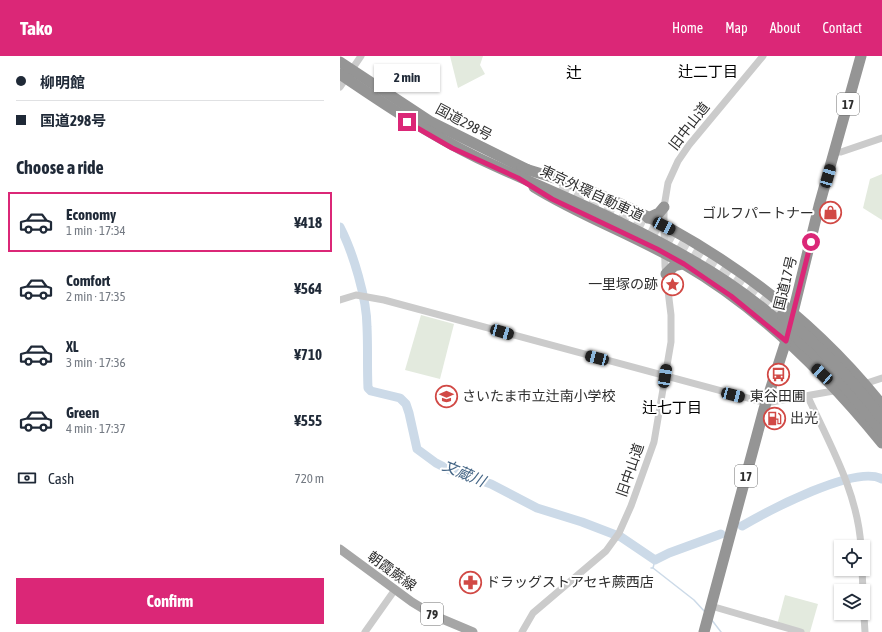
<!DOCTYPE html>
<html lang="en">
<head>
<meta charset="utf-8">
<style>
  :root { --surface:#fff; --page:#f2f2f3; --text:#1f2937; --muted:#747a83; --line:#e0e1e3; --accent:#db2777 }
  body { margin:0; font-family:"Asap Condensed","Noto Sans JP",sans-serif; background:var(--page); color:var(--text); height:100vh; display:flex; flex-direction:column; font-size:15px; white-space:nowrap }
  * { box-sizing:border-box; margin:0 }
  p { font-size:13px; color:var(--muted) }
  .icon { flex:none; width:22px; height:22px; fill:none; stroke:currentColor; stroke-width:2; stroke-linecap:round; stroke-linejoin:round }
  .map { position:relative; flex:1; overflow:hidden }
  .side { display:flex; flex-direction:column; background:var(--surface); width:340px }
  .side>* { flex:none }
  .top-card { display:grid; align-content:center; height:88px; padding:0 16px; background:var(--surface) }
  .buttons { position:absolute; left:494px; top:484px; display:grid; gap:8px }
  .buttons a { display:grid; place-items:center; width:36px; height:36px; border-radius:0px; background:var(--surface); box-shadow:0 1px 3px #0004; font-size:20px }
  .end { position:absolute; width:18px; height:18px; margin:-9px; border:5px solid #db2777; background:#fff; box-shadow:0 0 0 2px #fff }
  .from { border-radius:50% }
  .bubble { position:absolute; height:28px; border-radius:0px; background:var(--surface); box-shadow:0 1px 3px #0004; font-size:13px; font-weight:700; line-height:28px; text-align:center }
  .car { position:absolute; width:12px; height:24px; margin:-12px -6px; border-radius:5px; box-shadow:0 0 3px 1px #0007; background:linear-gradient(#222 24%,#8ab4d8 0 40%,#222 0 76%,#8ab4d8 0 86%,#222 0) }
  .top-card b { display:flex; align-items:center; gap:14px; height:38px; font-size:15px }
  .top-card b+b { border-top:1px solid var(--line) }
  .top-card i { width:10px; height:10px; background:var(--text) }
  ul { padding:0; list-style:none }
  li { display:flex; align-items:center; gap:12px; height:60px; margin:0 8px 6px; padding:0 8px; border:2px solid transparent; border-radius:0px }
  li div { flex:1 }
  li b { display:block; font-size:15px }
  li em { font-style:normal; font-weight:700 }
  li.active { border-color:var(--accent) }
  li>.icon { width:36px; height:36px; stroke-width:1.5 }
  h2 { padding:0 16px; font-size:18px; line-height:48px }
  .pay { display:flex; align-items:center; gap:10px; height:44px; padding:0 16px; font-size:15px }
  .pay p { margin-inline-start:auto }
  .cta { display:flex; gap:8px; margin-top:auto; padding:8px 16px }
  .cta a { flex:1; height:46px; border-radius:0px; background:var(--accent); color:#fff; font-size:16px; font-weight:700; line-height:46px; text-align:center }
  header { display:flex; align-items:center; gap:24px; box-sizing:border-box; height:56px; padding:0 20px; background:var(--accent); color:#fff }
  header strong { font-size:19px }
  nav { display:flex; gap:22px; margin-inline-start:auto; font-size:14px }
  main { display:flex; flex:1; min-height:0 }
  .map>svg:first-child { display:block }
  .green { fill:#e3eade }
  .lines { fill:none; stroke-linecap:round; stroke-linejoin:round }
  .stream { stroke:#ccdae8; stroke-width:1.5 }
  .river { stroke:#ccdae8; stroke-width:9 }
  .highway-tunnel { stroke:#d5d5d5; stroke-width:11; stroke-dasharray:11 5.5; stroke-linecap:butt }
  .minor { stroke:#cbcbcb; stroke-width:7 }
  .major { stroke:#a6a6a6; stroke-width:9 }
  .highway { stroke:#959595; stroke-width:11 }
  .highway-bridge { stroke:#959595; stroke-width:11 }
  .route { stroke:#db2777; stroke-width:5 }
  .labels { text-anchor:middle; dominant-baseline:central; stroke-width:4; stroke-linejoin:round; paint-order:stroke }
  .shield { fill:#fff; stroke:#6d6d6d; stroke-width:1 }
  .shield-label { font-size:13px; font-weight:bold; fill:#2e2e2e }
  .street-label { font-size:14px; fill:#2e2e2e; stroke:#fff }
  .poi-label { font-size:14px; fill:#2e2e2e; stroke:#fff; text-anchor:start }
  .neighbourhood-label { font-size:15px; fill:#000; stroke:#fff }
  .water-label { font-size:15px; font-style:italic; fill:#466787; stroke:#fff }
  .quarter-label { font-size:16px; fill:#000; stroke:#fff }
</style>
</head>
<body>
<header>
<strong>Tako</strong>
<nav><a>Home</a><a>Map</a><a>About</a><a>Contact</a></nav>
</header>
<main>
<section class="side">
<div class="top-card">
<b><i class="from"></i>柳明館</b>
<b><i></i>国道298号</b>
</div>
<h2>Choose a ride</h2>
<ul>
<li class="active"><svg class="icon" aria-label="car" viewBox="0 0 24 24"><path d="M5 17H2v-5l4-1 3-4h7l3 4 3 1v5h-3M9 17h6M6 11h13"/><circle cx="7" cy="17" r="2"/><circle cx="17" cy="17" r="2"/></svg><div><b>Economy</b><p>1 min · 17:34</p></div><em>¥418</em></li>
<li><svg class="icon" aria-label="car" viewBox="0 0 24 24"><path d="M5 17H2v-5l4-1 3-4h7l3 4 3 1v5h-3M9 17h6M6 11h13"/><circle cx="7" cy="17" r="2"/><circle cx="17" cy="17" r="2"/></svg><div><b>Comfort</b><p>2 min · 17:35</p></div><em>¥564</em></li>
<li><svg class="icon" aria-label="car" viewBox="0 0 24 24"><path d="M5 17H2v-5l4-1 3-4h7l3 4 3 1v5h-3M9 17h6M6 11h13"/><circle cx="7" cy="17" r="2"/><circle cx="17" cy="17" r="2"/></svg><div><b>XL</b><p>3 min · 17:36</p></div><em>¥710</em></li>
<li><svg class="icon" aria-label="car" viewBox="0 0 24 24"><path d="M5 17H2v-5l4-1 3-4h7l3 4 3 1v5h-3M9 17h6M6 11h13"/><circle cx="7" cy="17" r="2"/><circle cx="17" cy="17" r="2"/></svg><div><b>Green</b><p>4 min · 17:37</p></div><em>¥555</em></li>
</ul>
<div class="pay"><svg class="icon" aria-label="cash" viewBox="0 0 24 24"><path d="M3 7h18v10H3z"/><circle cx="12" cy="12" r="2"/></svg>Cash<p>720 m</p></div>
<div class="cta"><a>Confirm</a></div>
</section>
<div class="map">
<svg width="542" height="576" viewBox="0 0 542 576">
  <rect width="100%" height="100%" fill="#fff"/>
  <g class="green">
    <polygon points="110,0 143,0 140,9 145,18 118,32"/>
    <polygon points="542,118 542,164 523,152 530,123"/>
    <polygon points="81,259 114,268 100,323 65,314"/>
    <polygon points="445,539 478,548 470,576 461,576 437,569"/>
  </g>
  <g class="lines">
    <g class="stream">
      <polyline points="311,512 313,512 315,504"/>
      <polyline points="313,512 354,544 365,556"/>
      <polyline points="371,563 381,576"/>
    </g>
    <g class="river">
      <path d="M0,171C13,196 27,243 27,271C28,291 27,312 28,332L31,335L60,342L66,348L69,357L77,393L96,407L110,414L151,428L197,452L242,466L281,481L315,504L329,497L381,478"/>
      <path d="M402,470C428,455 516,408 542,423"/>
    </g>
    <path class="highway-tunnel" d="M220,129C267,151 318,171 362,199C392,218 422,241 449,264"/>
    <g class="minor">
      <polyline points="0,31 21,0"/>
      <polyline points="495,96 501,96 542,82"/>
      <polyline points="0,244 16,239 44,244 426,347 499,334"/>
      <polyline points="521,329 542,322"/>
      <path d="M468,341C490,389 518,437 521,491"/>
      <polyline points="522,513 523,535"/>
      <polyline points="523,544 525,576"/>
      <polyline points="371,550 461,576"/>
      <polyline points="25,576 54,535"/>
      <polyline points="182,576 193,557 266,495 279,477 291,450 314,386 331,286 331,259 325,210 324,170 324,151 328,127 338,105 349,89 423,0"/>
    </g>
    <polyline class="major" points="0,493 72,546 95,560 133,576"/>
    <g class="highway">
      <polyline points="0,6 91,66 188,114"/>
      <path d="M182,112C321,151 452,236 542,349"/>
      <path d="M194,131C241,160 294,179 342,207C420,252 486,318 542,387"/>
      <polyline points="308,162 319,157 324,151"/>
      <polyline points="326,218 334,210 343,208"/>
      <polyline points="364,576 424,353 446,285 479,150 521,0"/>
    </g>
    <g class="highway-bridge">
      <path d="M0,18C44,48 89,78 138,102C210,136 286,165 355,206C428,248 491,309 542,376"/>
      <path d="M442,259C479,289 513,325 542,362"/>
    </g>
  </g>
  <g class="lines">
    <polyline class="route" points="67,66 112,92 178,122 212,143 317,193 344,208 391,240 446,285 471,186"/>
  </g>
  <defs>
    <symbol id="shop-ring" viewBox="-11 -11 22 22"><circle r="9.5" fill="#fff" stroke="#d14945" stroke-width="1.5"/><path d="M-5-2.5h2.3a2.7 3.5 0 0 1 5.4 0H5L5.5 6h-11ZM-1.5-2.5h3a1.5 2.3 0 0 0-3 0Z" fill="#d14945"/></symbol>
    <symbol id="sight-ring" viewBox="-11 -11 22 22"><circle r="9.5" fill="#fff" stroke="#d14945" stroke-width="1.5"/><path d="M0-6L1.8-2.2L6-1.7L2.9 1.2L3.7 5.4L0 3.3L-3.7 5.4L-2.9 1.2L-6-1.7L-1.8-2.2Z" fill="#d14945"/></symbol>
    <symbol id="bus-ring" viewBox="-11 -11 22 22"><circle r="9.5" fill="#fff" stroke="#d14945" stroke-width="1.5"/><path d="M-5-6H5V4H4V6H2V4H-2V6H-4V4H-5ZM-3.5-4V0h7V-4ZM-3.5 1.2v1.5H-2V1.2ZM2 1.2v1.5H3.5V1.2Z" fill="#d14945"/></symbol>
    <symbol id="school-ring" viewBox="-11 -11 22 22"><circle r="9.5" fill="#fff" stroke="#d14945" stroke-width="1.5"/><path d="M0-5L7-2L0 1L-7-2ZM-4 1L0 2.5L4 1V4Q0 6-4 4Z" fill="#d14945"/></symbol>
    <symbol id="fuel-ring" viewBox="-11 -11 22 22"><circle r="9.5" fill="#fff" stroke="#d14945" stroke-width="1.5"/><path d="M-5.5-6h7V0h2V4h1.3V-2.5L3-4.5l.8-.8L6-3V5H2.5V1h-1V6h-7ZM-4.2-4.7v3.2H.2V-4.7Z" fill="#d14945"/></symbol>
    <symbol id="pharmacy-ring" viewBox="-11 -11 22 22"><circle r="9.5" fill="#fff" stroke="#d14945" stroke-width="1.5"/><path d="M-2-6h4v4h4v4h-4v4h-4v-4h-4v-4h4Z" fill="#d14945"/></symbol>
  </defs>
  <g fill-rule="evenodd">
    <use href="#shop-ring" x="478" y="144" width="25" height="25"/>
    <use href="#sight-ring" x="320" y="216" width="25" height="25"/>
    <use href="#bus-ring" x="426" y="306" width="25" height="25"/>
    <use href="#school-ring" x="94" y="328" width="25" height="25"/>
    <use href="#fuel-ring" x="422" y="350" width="25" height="25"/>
    <use href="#pharmacy-ring" x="118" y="514" width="25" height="25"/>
  </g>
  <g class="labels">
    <g class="shield">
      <rect x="497" y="37" width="22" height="22" rx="3"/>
      <rect x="395" y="409" width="22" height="22" rx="3"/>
      <rect x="81" y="547" width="22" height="22" rx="3"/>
    </g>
    <g class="shield-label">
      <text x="508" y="48">17</text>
      <text x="406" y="420">17</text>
      <text x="92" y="558">79</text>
    </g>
    <g class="street-label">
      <text transform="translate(124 66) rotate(28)">国道298号</text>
      <text transform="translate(349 70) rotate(-52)">旧中山道</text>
      <text transform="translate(252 137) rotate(25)">東京外環自動車道</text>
      <text transform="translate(445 227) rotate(-76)">国道17号</text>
      <text transform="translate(290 414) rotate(-71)">旧中山道</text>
      <text transform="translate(52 515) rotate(36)">朝霞蕨線</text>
    </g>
    <g class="poi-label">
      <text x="474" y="157" text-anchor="end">ゴルフパートナー</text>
      <text x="318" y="228" text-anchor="end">一里塚の跡</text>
      <text x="122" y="340">さいたま市立辻南小学校</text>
      <text x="438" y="340" text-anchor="middle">東谷田圃</text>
      <text x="450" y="362">出光</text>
      <text x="146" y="526">ドラッグストアセキ蕨西店</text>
    </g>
    <g class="neighbourhood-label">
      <text x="368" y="15">辻二丁目</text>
      <text x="332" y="351">辻七丁目</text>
    </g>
    <g class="water-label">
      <text transform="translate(124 417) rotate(23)">文蔵川</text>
    </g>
    <g class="quarter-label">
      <text x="234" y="16">辻</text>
    </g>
  </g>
</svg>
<div class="buttons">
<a><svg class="icon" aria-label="locate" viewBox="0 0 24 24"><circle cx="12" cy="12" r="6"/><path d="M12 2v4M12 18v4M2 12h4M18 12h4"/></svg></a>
<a><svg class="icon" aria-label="layers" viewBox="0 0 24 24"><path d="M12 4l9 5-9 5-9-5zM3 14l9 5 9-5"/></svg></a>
</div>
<i class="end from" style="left:471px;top:186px"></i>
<i class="end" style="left:67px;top:66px"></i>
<div class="bubble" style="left:34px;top:8px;width:66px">2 min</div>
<i class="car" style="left:488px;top:120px;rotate:16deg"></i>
<i class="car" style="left:324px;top:170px;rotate:117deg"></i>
<i class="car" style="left:162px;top:276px;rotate:106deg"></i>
<i class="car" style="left:257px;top:302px;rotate:285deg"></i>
<i class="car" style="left:482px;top:318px;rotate:312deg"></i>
<i class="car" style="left:325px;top:320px;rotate:9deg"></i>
<i class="car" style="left:393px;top:339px;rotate:105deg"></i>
</div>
</main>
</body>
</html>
